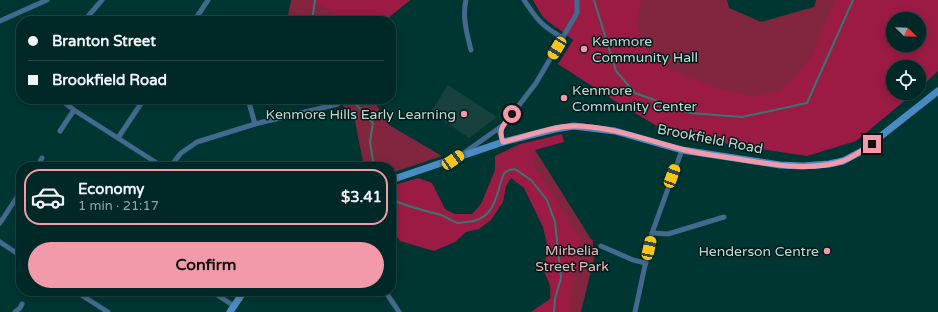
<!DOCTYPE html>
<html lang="en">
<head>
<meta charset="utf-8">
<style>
  :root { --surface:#002826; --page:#0a302e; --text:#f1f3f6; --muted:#95a6a7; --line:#224443; --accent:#f39aaa }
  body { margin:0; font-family:"Varela Round",sans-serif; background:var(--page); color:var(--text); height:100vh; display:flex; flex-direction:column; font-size:15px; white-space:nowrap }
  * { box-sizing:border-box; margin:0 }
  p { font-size:13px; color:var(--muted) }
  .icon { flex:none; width:22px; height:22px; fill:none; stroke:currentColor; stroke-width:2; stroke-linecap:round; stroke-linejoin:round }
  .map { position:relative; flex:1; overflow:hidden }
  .details { position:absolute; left:16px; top:162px; width:380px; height:134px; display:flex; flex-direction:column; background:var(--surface); border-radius:16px; box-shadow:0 2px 10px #0003,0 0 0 1px var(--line) }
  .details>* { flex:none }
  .banner { position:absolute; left:16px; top:16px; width:380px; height:88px; border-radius:16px; box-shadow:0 2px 10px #0003,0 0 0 1px var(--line); display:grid; align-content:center; height:88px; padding:0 12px; background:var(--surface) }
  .needle { width:26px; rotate:113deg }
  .controls { position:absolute; left:886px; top:12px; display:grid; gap:8px }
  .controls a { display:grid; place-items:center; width:40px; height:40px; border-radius:50%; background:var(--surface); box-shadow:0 2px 10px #0003,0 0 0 1px var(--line); font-size:20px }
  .end { position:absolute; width:18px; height:18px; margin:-9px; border:5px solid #f39aaa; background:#111; box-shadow:0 0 0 2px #111 }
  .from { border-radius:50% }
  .car { position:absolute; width:12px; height:24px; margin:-12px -6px; border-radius:5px; box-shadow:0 0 3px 1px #0007; background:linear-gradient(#f5c518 24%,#345 0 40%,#f5c518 0 76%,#345 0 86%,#f5c518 0) }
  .banner b { display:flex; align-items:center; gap:14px; height:38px; font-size:15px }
  .banner b+b { border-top:1px solid var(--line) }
  .banner i { width:10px; height:10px; background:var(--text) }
  ul { padding:7px 0 0; list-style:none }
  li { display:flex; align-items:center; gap:12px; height:56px; margin:0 8px 6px; padding:0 4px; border:2px solid transparent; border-radius:16px }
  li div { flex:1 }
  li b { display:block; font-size:15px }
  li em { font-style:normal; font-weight:700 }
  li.active { border-color:var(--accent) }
  li>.icon { width:36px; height:36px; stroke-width:1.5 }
  .button { display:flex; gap:8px; margin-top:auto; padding:8px 12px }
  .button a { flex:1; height:46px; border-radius:24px; background:var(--accent); color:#111; font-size:16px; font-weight:700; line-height:46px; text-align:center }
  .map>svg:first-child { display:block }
  .built { fill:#18403d }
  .green { fill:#822640 }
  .forest { fill:#9b1b45; fill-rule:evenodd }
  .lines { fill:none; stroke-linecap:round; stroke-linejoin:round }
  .stream { stroke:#387771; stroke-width:2 }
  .street { stroke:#436a8e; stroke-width:5 }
  .secondary { stroke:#4a8bc5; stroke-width:7 }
  .route { stroke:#f39aaa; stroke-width:5 }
  .poi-dot { fill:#f39aaa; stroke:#011a18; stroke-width:1.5 }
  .labels { text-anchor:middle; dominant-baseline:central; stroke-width:3; stroke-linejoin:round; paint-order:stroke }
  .poi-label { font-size:14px; fill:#bddcd8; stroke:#011a18; text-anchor:start }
  .street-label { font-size:14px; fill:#bddcd8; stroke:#011a18 }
  .park-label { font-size:14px; fill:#f5b3be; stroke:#011a18 }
</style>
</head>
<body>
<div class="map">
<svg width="938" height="312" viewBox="0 0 938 312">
  <rect width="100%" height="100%" fill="#003632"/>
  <polygon class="built" points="448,85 497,117 469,138 431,112"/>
  <g class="green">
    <polygon points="291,0 410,0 388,18 388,21 346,21 340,17 337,21 287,21"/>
    <polygon points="533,0 727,0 729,8 761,22 814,7 816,0 853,0 807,103 690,113 595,3 556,28 543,17"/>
    <polygon points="338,99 373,99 389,125 442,156 391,173 391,167 364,167 355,121"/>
    <polygon points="535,150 591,239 593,240 593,249 596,250 581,312 541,312 550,307 551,231 511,160"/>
  </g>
  <g class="forest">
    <polygon points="314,0 410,0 388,18 388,21 346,21"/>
    <path d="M533,0H641L636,23L644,47L672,70L716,88L753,97L781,91L811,57L835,0H938V71L919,89V67H893V93H914L856,141L807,156L674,136L618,103L558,64L573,40L543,17ZM893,19H919V45H893Z"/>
    <polygon points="562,134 564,142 535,150 532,158 534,167 565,214 581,241 575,252 570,312 531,312 553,297 551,288 544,271 547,244 543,227 524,188 511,178 506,186 503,202 491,220 479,229 466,232 455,242 434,251 400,241 391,230 391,186 418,178 432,183 445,209 455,214 472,214 481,204 495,170 495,156 520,144"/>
  </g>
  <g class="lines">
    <g class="stream">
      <polyline points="594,0 616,71 635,93 690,113 742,117 807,103 853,0"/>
      <polyline points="312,21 315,0"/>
      <polyline points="351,99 373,123 370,142 374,167"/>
      <path d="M391,199C407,207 424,210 441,215C446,217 452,221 458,223C460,223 464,222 467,222C496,220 496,194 504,173L509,170L515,169L531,180L547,200L555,222L561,278L555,299L554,312"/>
    </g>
    <g class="street">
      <path d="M466,0C462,17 467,34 471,50"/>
      <path d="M524,0C537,20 542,26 563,38"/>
      <polyline points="0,21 47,0"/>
      <polyline points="84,21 102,0"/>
      <polyline points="194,21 208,0"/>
      <polyline points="60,99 74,110 163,167"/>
      <polyline points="248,99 255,124"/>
      <polyline points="60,131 74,110"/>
      <polyline points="118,138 144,99"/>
      <polyline points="503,142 500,133 500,130 536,83 577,13 577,0"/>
      <polyline points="461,155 502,126"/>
      <polyline points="37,167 42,158"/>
      <polyline points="170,167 181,153 197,142 255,124 338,104"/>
      <polyline points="0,223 21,191"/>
      <polyline points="652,233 668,234 724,217"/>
      <polyline points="0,242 21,256"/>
      <polyline points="601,246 633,260 646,263"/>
      <polyline points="75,291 108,312"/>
      <polyline points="211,291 234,306"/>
      <polyline points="385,291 399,312"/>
      <polyline points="15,312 20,308 22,304"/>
      <polyline points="635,312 652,233 682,150"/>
    </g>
    <g class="secondary">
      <polyline points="391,180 503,142 555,129 574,126 615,131 682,150 780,165 803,166 829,164 843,161 862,151 938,91"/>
      <polyline points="230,312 244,291"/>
    </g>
  </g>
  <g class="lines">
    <path class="route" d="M512,114C503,126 498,128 503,142C525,137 552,126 574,126C611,126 646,140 681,149C699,154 719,156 738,159C771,164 809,172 843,161C853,157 863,150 872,144"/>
  </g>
  <g class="poi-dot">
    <circle cx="584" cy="49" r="4"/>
    <circle cx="564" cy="98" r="4"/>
    <circle cx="464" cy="114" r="4"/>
    <circle cx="827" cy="251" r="4"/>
  </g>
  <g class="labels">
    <g class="poi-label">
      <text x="592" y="41">Kenmore<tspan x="592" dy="16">Community Hall</tspan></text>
      <text x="572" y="90">Kenmore<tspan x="572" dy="16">Community Center</tspan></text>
      <text x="456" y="114" text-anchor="end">Kenmore Hills Early Learning</text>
      <text x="819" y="251" text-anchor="end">Henderson Centre</text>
    </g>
    <g class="street-label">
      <text transform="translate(710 139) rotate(11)">Brookfield Road</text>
    </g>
    <g class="park-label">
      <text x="572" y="250">Mirbelia<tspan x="572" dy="16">Street Park</tspan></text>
    </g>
  </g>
</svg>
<div class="controls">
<a><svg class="needle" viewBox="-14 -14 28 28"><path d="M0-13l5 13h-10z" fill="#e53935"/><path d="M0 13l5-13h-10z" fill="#95a6a7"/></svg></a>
<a><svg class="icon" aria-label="locate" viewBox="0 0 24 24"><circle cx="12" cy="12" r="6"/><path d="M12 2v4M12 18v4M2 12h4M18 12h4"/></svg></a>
</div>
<i class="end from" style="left:512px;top:114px"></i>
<i class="end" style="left:872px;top:144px"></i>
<i class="car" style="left:557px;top:48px;rotate:211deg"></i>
<i class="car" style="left:453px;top:160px;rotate:55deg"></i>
<i class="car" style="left:672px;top:176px;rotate:20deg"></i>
<i class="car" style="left:649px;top:248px;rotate:12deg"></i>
<div class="banner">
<b><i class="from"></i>Branton Street</b>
<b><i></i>Brookfield Road</b>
</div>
<section class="details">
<ul>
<li class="active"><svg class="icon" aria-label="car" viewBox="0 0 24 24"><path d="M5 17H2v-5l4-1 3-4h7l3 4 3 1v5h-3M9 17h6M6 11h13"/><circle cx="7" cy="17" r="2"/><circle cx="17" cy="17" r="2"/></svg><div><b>Economy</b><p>1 min · 21:17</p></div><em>$3.41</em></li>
</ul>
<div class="button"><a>Confirm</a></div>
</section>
</div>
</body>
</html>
